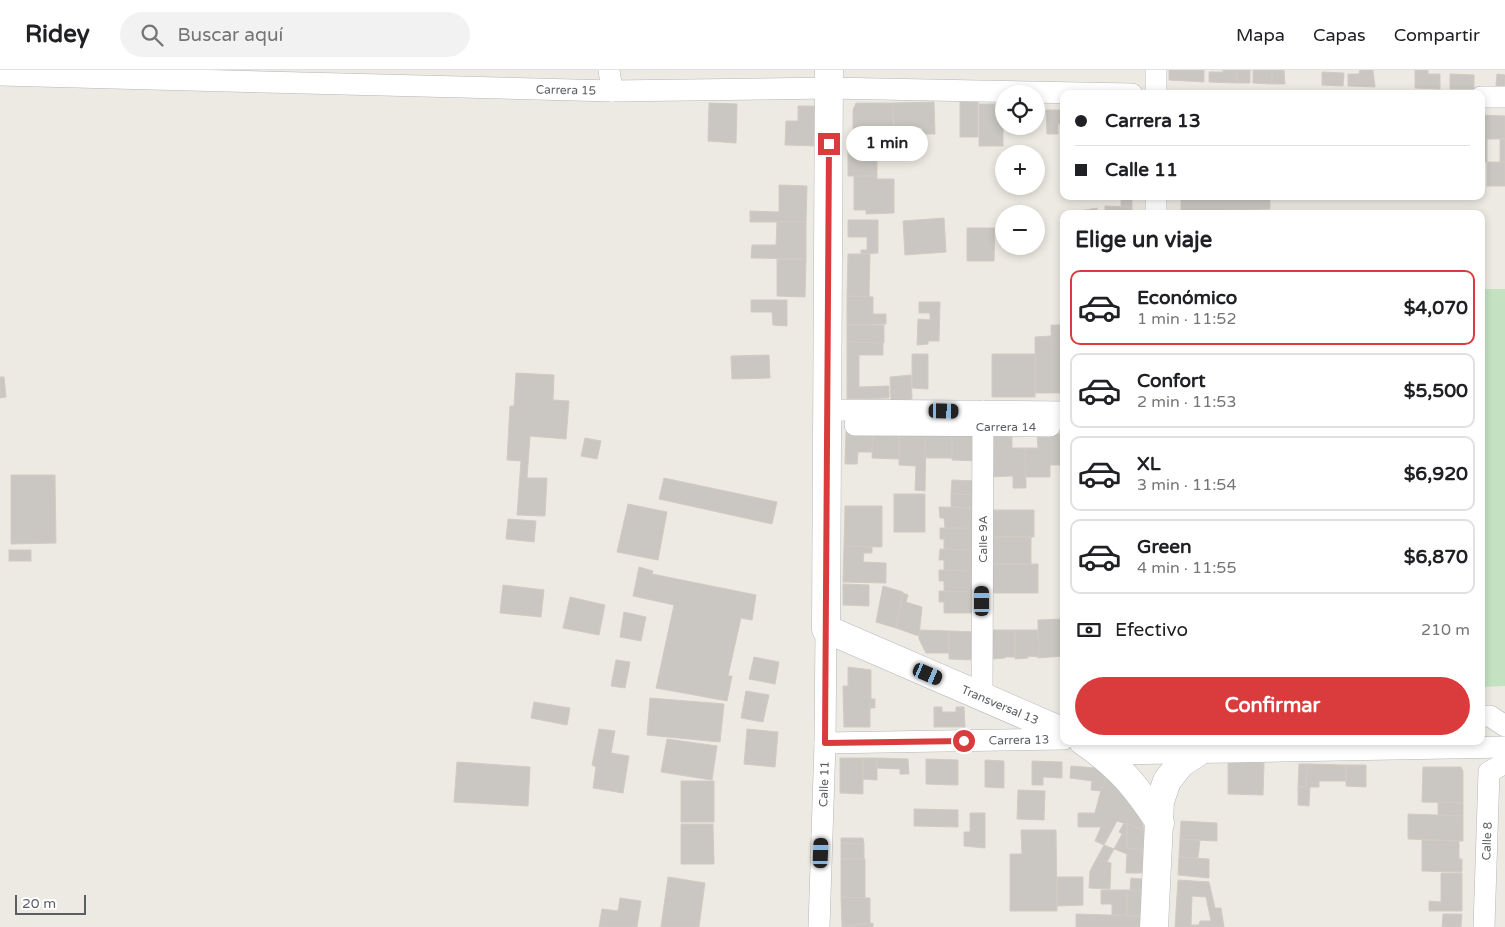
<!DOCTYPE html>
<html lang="es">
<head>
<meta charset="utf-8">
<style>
  :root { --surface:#fff; --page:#f2f2f2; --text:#202124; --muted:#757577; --line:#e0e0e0; --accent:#da3c3e }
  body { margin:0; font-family:"Varela Round",sans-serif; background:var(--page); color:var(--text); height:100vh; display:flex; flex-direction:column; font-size:19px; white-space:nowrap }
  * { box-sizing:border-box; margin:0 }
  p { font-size:16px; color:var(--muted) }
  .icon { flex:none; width:28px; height:28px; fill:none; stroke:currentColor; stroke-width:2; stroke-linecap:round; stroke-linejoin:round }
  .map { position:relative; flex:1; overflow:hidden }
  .drawer { position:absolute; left:1060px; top:140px; width:425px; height:535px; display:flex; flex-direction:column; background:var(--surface); border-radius:10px; box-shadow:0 2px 8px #0003 }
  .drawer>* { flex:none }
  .hud { position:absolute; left:1060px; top:20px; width:425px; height:110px; border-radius:10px; box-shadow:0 2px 8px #0003; display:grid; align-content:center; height:110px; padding:0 15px; background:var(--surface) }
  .tools { position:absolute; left:995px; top:15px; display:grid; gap:10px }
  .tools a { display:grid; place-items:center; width:50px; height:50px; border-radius:50%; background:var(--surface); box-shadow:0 2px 8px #0003; font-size:25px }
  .scale { position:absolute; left:15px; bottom:12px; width:71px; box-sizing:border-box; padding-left:5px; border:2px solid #5b5f63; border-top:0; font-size:14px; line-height:18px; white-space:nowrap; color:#5b5f63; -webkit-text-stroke:4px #fff; paint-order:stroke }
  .end { position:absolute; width:22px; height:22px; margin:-11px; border:6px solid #da3c3e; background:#fff; box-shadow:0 0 0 2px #fff }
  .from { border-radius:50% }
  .bubble { position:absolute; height:35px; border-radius:18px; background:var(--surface); box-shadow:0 2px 8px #0003; font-size:16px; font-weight:700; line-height:35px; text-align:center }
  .car { position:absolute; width:15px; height:30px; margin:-15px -8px; border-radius:6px; box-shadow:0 0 4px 1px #0007; background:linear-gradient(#222 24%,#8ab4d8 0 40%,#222 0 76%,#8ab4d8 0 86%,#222 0) }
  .hud b { display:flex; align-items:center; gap:18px; height:48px; font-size:19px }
  .hud b+b { border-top:1px solid var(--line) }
  .hud i { width:12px; height:12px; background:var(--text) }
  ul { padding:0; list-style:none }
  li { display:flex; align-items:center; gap:15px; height:75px; margin:0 10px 8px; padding:0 5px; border:2px solid var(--line); border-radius:10px }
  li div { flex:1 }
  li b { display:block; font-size:19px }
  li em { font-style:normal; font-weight:700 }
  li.active { border-color:var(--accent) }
  li>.icon { width:45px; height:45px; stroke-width:1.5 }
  h2 { padding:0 15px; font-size:22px; line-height:60px }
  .pay { display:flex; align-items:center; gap:12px; height:55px; padding:0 15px; font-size:19px }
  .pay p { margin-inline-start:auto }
  .button { display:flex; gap:10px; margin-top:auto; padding:10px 15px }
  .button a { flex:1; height:58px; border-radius:30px; background:var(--accent); color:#fff; font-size:20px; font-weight:700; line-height:58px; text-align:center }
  header { display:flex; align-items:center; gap:30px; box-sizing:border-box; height:70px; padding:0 25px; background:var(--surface); border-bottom:1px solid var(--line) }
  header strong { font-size:24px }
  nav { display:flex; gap:28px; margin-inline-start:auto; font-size:18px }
  .search { width:350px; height:45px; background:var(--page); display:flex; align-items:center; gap:12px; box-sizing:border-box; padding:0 18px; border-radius:28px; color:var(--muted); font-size:19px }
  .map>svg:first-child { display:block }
  .green { fill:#c4e2c2 }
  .building { fill:#cac7c2; stroke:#d1cbc2; fill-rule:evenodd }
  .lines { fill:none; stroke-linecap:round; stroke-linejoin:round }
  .street-casing { stroke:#b4b6b9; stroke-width:22 }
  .secondary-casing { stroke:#b5b8bc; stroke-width:29 }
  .street { stroke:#fff; stroke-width:21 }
  .secondary { stroke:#fff; stroke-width:28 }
  .route { stroke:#da3c3e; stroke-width:6 }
  .labels { text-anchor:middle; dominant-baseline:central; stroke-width:4; stroke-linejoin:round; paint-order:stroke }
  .street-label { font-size:12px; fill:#5b5f63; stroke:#fff }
</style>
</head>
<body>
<header>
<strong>Ridey</strong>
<div class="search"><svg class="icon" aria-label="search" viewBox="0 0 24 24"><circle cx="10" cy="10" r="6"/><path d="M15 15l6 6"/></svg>Buscar aquí</div>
<nav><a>Mapa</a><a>Capas</a><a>Compartir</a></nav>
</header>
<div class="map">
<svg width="1505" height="857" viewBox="0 0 1505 857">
  <rect width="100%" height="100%" fill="#edeae3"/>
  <polygon class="green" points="1481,219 1505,219 1505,616 1481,617"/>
  <g class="building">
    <polygon points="1169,0 1204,0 1204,12 1169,10"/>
    <polygon points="1223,0 1236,0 1237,13 1209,12 1209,2 1223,2"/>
    <polygon points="1236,0 1250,0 1250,13 1237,13"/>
    <polygon points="1253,0 1272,0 1272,14 1253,13"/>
    <polygon points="1272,0 1284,0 1285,14 1272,14"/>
    <polygon points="1360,0 1373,0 1375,17 1348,16 1348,4 1359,4"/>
    <polygon points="1415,0 1428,0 1428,4 1440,4 1440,19 1415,18"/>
    <polygon points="1322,2 1344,3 1343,16 1322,15"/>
    <polygon points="1450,4 1474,5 1474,19 1450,19"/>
    <polygon points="1497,4 1505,5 1505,16 1496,16"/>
    <polygon points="934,32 935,64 922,64 922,58 894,58 893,33"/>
    <rect x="960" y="32" width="18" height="35"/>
    <polygon points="709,33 737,34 736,73 708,71"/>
    <polygon points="856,33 893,33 893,64 853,64 853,40"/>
    <rect x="979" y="34" width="24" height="42"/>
    <polygon points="798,36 817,36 816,76 785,75 786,51 798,51"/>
    <polygon points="1046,40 1064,40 1064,54 1058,54 1058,64 1047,64"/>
    <polygon points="1481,45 1505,46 1505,69 1481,69"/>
    <polygon points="849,64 884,64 884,77 848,76"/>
    <rect x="1481" y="69" width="6" height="23"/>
    <rect x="1500" y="69" width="5" height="23"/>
    <polygon points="848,76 877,77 877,106 848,106"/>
    <rect x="1487" y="92" width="18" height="24"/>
    <polygon points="854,106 877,106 877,109 894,109 894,143 866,144 866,140 854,140"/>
    <polygon points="779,115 807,116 806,152 750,152 750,141 779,142"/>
    <polygon points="1114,126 1132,126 1132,137 1121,137 1121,129 1114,129"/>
    <polygon points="1181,126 1270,126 1270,139 1181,141"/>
    <polygon points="1105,136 1132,137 1132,144 1105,144"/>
    <polygon points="1097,138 1097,144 1074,144 1074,142"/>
    <polygon points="944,148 946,182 905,185 903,151"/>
    <polygon points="848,150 878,150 878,183 861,184 861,180 867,180 867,167 848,167"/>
    <polygon points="777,152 806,152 806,189 751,188 752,175 776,175"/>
    <polygon points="967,158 995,158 994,191 967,191"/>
    <polygon points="848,184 870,184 869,227 847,226"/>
    <polygon points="777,189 806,189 805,227 777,226"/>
    <polygon points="847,226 873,227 873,244 886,244 886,254 847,255"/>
    <polygon points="751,230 787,230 787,256 773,255 772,242 751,242"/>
    <polygon points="919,232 940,232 939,271 928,271 928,274 917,275 918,249 930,250 930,243 919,243"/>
    <polygon points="847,255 884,255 884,273 847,272"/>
    <polygon points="1051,255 1063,255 1063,323 1035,323 1035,267 1051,266"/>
    <polygon points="847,272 883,273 883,285 859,285 859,317 889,316 889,328 847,329"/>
    <polygon points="912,284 928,284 928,319 912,318"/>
    <rect x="992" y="284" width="43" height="43"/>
    <polygon points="769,285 770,308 732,309 731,286"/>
    <polygon points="516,303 554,305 553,330 569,331 566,369 530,366 527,408 547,408 545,446 517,445 521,391 507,390 510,336 514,336"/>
    <polygon points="911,305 912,329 891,330 890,307"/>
    <polygon points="0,307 4,307 6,327 0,328"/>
    <polygon points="846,362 873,362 872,382 858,382 857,394 845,394"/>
    <polygon points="873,362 899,363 899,389 872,388"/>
    <polygon points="899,363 926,364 925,421 915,420 916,396 899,395"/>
    <polygon points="926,364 952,364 952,388 925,388"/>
    <polygon points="952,364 977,365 977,391 952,390"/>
    <polygon points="1037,364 1060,364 1061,395 1050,395 1050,407 1026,407 1025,378 1038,378"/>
    <polygon points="1060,364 1064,364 1064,393 1061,393"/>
    <polygon points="990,365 1012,365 1012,378 1025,378 1026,418 1013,418 1013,406 990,407"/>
    <polygon points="585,368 601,371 597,389 581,386"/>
    <polygon points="11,405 55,405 56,473 11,474"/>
    <polygon points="664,408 777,432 772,454 659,429"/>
    <polygon points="952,410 976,411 976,425 951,424"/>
    <rect x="894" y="424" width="31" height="38"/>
    <polygon points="951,424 976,425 976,438 951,437"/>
    <polygon points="628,434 667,442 658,490 617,482"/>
    <polygon points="845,436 882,436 882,477 844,476"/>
    <polygon points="939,437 976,438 976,459 945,458 944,448 940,448"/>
    <polygon points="990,440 1034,440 1034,467 992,467"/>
    <polygon points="508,449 536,451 534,472 506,469"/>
    <polygon points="940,458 972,458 976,480 944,479 944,469 940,469"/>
    <polygon points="991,467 1031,467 1031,494 993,494"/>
    <polygon points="844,476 872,477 872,483 864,483 863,492 886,493 886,513 843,512"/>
    <polygon points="940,479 972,480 972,491 976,491 975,502 944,500 944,490 939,490"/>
    <rect x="9" y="480" width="22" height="11"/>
    <rect x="991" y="494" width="47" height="29"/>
    <polygon points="639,497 653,501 652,504 756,525 752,550 741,548 728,606 732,606 727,631 656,618 674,535 633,526"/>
    <polygon points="939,500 972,501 971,512 975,512 975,522 944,521 944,511 939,511"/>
    <polygon points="843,514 869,515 869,536 843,535"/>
    <polygon points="503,515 544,520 541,547 500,543"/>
    <polygon points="883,516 903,522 896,558 876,552"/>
    <polygon points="939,521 971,522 971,532 975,532 975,543 944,543 944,532 939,532"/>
    <polygon points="903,523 908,525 906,532 922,537 919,566 896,558"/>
    <polygon points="570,527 605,535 599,565 563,558"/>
    <polygon points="624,542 646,547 641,571 620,567"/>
    <polygon points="1063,549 1063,586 1038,588 1038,550"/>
    <polygon points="919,560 949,561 949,583 926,583 919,569"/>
    <polygon points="991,560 1015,560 1015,587 1005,587 1005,588 992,589"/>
    <polygon points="1015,560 1038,560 1039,587 1028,586 1028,588 1015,589"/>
    <polygon points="949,561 975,562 975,590 949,589"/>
    <polygon points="754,587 779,592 775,614 749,609"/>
    <polygon points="616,590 630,592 625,618 611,616"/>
    <polygon points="848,597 871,600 871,629 875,629 875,638 870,638 870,657 844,657 843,616 848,616"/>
    <polygon points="746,621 769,625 763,652 741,648"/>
    <polygon points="650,628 724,634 720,672 647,665"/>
    <polygon points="534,632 570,638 567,655 531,648"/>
    <polygon points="934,637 942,637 942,642 956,642 956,637 964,637 965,657 934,657"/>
    <polygon points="599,659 615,661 611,683 629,686 623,723 593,718 596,697 592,695"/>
    <polygon points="747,659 778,662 775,697 744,694"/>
    <polygon points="667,669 717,676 712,710 661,702"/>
    <polygon points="840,688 863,688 863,724 840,723"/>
    <polygon points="863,688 877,688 877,710 863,709"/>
    <polygon points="877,688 908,689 909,704 900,704 900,699 877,698"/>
    <polygon points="926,689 958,690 958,715 926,714"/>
    <polygon points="985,690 1004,691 1004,718 985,717"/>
    <polygon points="1032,691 1062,692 1062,708 1043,707 1043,715 1032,715"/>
    <polygon points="457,692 530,697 528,736 454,732"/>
    <polygon points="1229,692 1264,693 1263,725 1228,724 1228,693"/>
    <polygon points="1299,694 1307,694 1306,717 1298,717"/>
    <polygon points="1307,694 1346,695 1346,711 1319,711 1319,717 1310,717 1309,736 1298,735 1298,717 1306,717"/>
    <polygon points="1346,695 1366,695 1366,717 1346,716"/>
    <polygon points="1071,696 1108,699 1101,721 1091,720 1092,711 1070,708"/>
    <polygon points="1423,697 1461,697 1463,701 1463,733 1422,732"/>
    <polygon points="1107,704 1140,742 1144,760 1117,751 1104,775 1095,771 1101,757 1078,757 1078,743 1095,743 1101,720"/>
    <rect x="681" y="711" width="33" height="41"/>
    <polygon points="1018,720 1045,721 1044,750 1017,749"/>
    <polygon points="1438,732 1463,733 1463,746 1438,745"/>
    <polygon points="914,739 958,740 958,757 914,756"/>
    <polygon points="970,743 985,743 985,778 964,776 964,762 970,762"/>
    <polygon points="1408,744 1463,746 1463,771 1408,769"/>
    <polygon points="1181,751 1217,753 1217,771 1180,769"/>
    <polygon points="1124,753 1127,754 1127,778 1143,780 1143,803 1126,803 1127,784 1114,779 1122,764 1119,762"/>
    <polygon points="681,754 713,754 714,794 681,794"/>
    <polygon points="1127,754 1144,760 1143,780 1127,778"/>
    <polygon points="1021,760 1056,760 1057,841 1010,841 1010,784 1022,784"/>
    <polygon points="841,768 863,768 864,774 841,773"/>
    <polygon points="1180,769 1200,770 1198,788 1179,787"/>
    <polygon points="1422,770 1459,771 1459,789 1462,789 1462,802 1422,801"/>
    <polygon points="841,773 864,774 864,789 841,789"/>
    <polygon points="1104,775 1114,779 1107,792 1111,793 1110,819 1089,818 1090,801"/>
    <polygon points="1179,787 1209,789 1209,808 1178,805"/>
    <polygon points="841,789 865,789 865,828 841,827"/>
    <polygon points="1441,803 1462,803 1462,841 1429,841 1429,831 1441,832"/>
    <polygon points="668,807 705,813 699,857 661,857"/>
    <polygon points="1057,807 1083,807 1083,835 1057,836"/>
    <polygon points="1131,808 1142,809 1142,821 1130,821"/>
    <path d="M1178,810L1209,812L1215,838H1221L1224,857H1175ZM1192,826L1206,827L1211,851H1200L1199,855H1191Z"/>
    <polygon points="1101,820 1127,820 1127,846 1112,845 1112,834 1101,834"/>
    <polygon points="1127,820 1142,821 1141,846 1127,846"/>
    <polygon points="841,827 870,828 870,853 842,856"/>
    <polygon points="620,828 641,831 637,857 599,857 602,839 618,841"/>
    <polygon points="1076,844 1141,846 1140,857 1076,857"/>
    <polygon points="1443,844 1462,844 1461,857 1442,857"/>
    <polygon points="873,853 873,857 842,857 842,856"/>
  </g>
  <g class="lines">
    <defs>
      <g id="street">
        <polyline points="609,0 612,21"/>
        <polyline points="1156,0 1156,24"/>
        <polyline points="0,5 612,21 829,18 1132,24"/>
        <polyline points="1481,27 1505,27"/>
        <polyline points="1156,144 1156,126"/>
        <polyline points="828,340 1064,342"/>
        <polyline points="855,355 1050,356"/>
        <polyline points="982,627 983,341"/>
        <polyline points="1481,646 1490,646 1505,656"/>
        <polyline points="825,673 1064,669"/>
        <polyline points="1094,675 1115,684 1505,677"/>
        <polyline points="819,857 825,673 826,559"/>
        <polyline points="1484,857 1489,702 1505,693"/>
      </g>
      <g id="secondary">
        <polyline points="829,0 826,559 1064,662"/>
        <path d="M1083,671C1119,696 1136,716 1160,753"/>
        <polyline points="1154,857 1160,731 1167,711 1180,694 1198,682"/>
      </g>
    </defs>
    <use href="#street" class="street-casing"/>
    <use href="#secondary" class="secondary-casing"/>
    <use href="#street" class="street"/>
    <use href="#secondary" class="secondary"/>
  </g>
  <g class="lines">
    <polyline class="route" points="829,74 825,673 964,671"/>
  </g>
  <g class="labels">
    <g class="street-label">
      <text transform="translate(566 20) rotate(1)">Carrera 15</text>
      <text x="1006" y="357">Carrera 14</text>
      <text transform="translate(983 469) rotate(-90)">Calle 9A</text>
      <text transform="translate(1000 635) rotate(23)">Transversal 13</text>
      <text transform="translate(1019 670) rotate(-1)">Carrera 13</text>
      <text transform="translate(824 714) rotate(-88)">Calle 11</text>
      <text transform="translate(1487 771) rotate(-88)">Calle 8</text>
    </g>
  </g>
</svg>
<div class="tools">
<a><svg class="icon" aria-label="locate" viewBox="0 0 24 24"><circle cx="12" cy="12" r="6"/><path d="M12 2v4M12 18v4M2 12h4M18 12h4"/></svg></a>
<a>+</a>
<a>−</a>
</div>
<div class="scale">20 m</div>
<i class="end from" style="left:964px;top:671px"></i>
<i class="end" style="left:829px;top:74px"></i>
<div class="bubble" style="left:846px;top:56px;width:82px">1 min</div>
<i class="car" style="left:944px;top:341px;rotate:91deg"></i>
<i class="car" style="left:982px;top:531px;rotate:0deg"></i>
<i class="car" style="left:928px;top:604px;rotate:113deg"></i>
<i class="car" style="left:821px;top:783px;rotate:2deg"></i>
<div class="hud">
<b><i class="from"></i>Carrera 13</b>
<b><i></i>Calle 11</b>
</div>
<section class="drawer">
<h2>Elige un viaje</h2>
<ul>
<li class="active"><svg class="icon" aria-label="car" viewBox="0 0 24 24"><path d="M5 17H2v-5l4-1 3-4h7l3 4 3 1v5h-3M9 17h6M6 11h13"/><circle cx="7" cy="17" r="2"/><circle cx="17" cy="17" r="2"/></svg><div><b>Económico</b><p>1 min · 11:52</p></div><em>$4,070</em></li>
<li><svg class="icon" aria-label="car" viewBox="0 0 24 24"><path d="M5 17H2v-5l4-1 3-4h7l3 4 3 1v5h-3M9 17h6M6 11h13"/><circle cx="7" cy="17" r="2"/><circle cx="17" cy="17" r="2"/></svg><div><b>Confort</b><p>2 min · 11:53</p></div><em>$5,500</em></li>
<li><svg class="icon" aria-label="car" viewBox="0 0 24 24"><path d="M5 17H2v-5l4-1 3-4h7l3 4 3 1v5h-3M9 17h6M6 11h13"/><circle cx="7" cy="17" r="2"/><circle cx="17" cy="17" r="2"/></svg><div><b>XL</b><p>3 min · 11:54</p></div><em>$6,920</em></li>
<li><svg class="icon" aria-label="car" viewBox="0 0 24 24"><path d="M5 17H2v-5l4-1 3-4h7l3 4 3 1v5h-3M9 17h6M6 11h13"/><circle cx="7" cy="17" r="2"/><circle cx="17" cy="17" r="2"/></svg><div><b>Green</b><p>4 min · 11:55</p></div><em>$6,870</em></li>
</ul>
<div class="pay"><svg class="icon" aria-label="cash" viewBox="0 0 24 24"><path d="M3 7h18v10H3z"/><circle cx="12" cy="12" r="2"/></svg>Efectivo<p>210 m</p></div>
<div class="button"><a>Confirmar</a></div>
</section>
</div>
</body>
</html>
